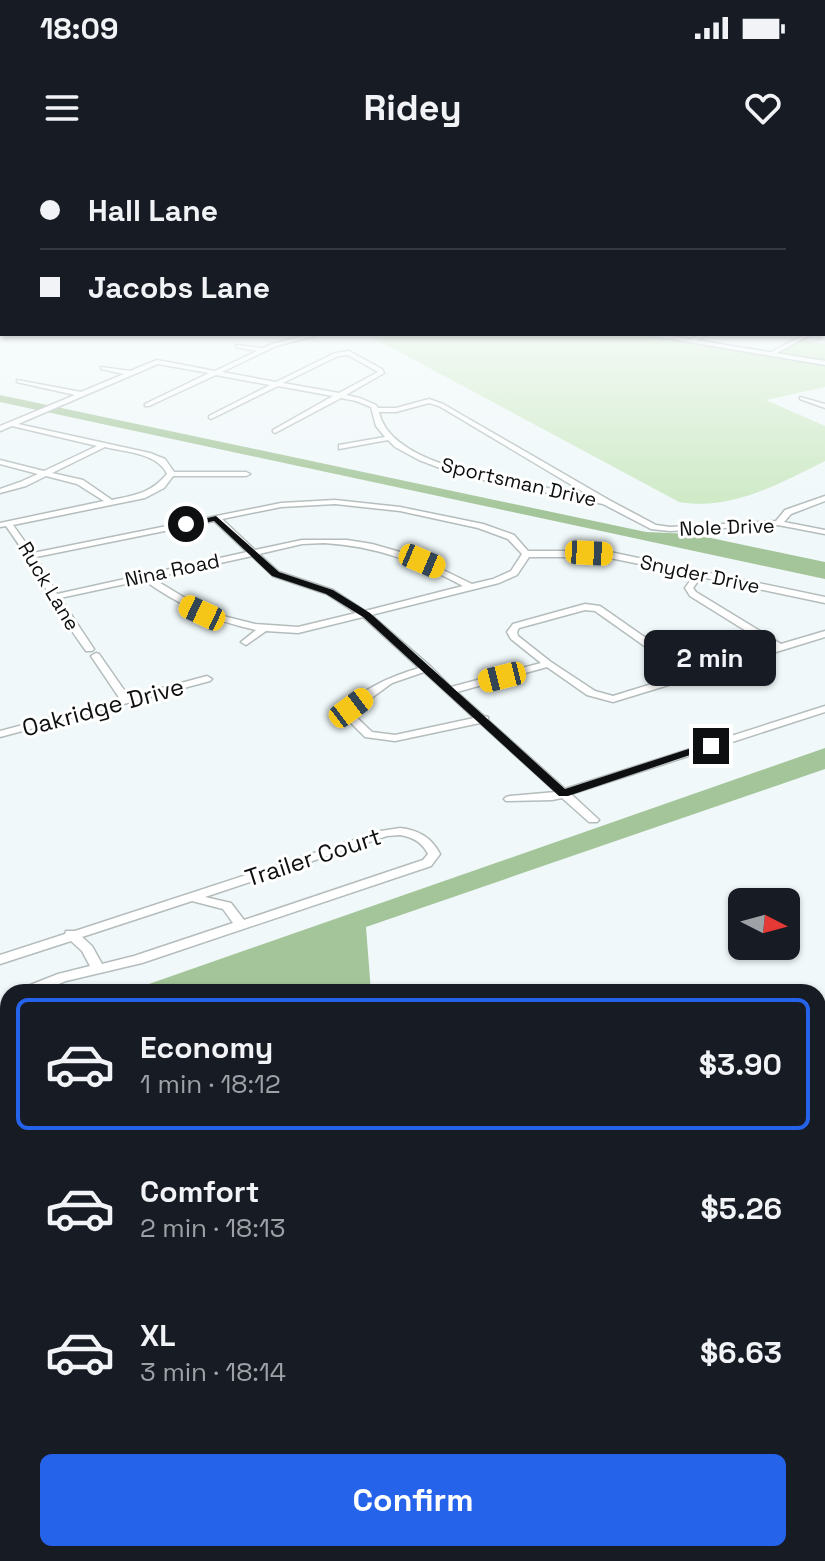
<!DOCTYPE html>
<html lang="en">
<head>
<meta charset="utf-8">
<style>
  :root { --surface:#171b24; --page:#242831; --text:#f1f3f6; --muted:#9ea1a6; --line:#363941; --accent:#2563eb }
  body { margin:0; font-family:"Space Grotesk",sans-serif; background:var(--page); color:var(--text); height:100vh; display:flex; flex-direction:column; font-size:30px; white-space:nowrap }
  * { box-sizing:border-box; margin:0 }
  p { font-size:26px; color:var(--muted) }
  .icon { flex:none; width:44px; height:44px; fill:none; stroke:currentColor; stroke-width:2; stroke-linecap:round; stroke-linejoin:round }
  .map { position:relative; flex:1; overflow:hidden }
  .side { position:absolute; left:0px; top:824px; width:826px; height:578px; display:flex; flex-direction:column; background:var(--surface); border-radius:24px 24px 0 0; box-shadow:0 2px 6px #0004 }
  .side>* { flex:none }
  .banner { position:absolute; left:0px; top:0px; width:826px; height:176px; box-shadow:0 2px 6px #0004; display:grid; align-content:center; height:176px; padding:0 40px; background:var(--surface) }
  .needle { width:52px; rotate:96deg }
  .buttons { position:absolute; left:728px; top:728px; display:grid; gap:16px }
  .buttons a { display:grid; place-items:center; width:72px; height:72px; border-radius:12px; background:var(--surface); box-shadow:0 2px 6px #0004; font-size:40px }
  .end { position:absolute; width:36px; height:36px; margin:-18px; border:10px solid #0d0f10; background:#fff; box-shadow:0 0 0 4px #fff }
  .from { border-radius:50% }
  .bubble { position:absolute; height:56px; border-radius:12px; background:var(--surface); box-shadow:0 2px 6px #0004; font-size:26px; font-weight:600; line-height:56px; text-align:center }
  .car { position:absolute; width:24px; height:48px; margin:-24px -12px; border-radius:10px; box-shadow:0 0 6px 2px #0007; background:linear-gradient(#f5c518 24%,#345 0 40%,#f5c518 0 76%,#345 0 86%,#f5c518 0) }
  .banner b { display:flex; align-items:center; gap:28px; height:76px; font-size:30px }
  .banner b+b { border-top:2px solid var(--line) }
  .banner i { width:20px; height:20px; background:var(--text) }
  ul { padding:14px 0 0; list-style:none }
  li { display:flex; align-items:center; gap:24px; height:132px; margin:0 16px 12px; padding:0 24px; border:4px solid transparent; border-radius:12px }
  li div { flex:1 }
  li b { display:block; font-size:30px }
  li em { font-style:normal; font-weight:600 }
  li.current { border-color:var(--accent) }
  li>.icon { width:72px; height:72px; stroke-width:1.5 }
  .button { display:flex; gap:16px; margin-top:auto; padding:16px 40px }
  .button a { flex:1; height:92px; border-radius:12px; background:var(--accent); color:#fff; font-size:32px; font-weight:600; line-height:92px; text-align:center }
  .status { display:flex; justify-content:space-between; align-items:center; height:56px; padding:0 40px; background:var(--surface); direction:ltr }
  .status svg { height:22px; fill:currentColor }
  header { display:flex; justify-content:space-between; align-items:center; height:104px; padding:0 40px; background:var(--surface); font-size:36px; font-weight:600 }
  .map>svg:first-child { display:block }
  .green { fill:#cde9c4 }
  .forest { fill:#a4c599 }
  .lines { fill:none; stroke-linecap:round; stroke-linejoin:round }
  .minor-casing { stroke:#b4bcbc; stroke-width:3 }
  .tertiary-casing { stroke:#b4bcbc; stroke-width:3 }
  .primary-casing { stroke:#d3d4d4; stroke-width:3 }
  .minor { fill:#fff; fill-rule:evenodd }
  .tertiary { fill:#fff; fill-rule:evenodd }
  .primary { fill:#6bbfe4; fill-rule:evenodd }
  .route { fill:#0d0f10 }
  .labels { text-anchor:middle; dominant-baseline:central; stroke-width:6; stroke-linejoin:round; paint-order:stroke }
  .far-street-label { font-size:20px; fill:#0d0f10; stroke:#fff }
  .street-label { font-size:24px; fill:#0d0f10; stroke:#fff }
</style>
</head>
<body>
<div class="status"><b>18:09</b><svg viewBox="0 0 49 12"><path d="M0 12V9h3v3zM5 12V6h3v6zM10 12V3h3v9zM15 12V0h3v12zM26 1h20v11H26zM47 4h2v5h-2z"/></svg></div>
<header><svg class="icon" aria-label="menu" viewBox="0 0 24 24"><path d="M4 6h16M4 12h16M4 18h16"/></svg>Ridey<svg class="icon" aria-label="heart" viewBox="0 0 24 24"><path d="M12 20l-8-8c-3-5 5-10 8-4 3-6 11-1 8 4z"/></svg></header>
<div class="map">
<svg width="825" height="1401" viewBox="0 0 825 1401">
  <rect width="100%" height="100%" fill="#f0f8f9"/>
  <path class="green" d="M366,174H640L772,196L803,181L825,184V227L766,240L825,266V301C779,324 731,351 679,342Z"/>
  <g class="forest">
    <polygon points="0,235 646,372 692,374 825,402 825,419 0,242"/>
    <polygon points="825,588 825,609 366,767 371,832 126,832"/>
  </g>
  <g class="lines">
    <defs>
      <g id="minor">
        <rect x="824" y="169" width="1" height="4"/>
        <path d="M312,174H322L276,186L222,212L276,222L335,193L349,191L382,209L384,213L346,235L360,238L376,245L378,248H396L429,239L443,244L609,340L656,365L670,367L776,361L785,350L825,336V341L791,354L784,362L825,370V374L778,365L670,371L651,369L603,344L484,320L448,311L419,300L395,287L388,280L339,289V285L385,277L376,266L371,247L356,241L341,238L275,273L273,272V270L333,236L278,226L211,259L209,258V256L270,225L216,215L149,246H145V244L209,213L158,204L18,264L150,293L165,299L174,312H246L250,314L246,316H173L164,328L145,338L13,365L33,393L281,343L335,340L400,347L483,364L514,375L528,391H605L825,437V443L701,417L693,428L696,432L781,484L825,471V477L613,542L587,535L547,507L457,532L484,556L488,557V560L565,629L825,546V552L571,634L597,658L599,660L597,662H589L562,638L552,640L506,641L504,639L506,637L510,636L556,632L480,563L395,581L365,577L343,555C353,531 395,515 419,508L363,457L298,473L266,471L246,485L241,482L256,470C214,461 178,445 144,420L60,438L94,489L92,491H86C56,451 36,407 6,366L0,367V363L104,341L77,324L46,316L26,326L0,333V329L20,322L38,314L0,304V300L44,311L97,286L12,266L0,271V266L75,235L17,222V220L81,232L124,214L101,209V207L130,211L157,200L215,211L257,191L236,187V185L263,188L272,184ZM348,195L378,212L339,233L283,223L338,196ZM429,243L439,246L590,336C539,324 391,313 379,252H396ZM105,287C125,292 158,293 167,314C151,333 136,335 112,340L83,320L52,313ZM335,344L400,351L478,368L508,379L522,394L511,411L493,419L472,424L414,396L372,384L347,380H302L255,390L222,359L281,347ZM214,361L247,392L57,434L36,397ZM324,383C375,386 419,402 463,426L365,451L333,430L279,412L259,394L302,384ZM252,396L273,416L327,434L356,453L298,467L255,464L219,455L200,447L152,418ZM529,397H605L694,415L685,428L690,436L772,487L693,511L600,446L585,444L513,464L507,472L511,479L541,503L451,527L430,506L371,455L499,423L517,415ZM585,450L595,451L684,514L613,536L595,531L551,502L518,476L517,472L519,468ZM424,512L474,558L395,575L372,572L353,554L355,550L392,523Z"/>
        <polygon points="701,174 709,174 693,182 688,181"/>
        <polygon points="805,174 812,174 773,195 768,194"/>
        <polygon points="800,237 825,244 825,248 800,239"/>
        <polygon points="96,493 99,494 129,537 207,516 212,519 210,521 0,577 0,571 120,539 91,496"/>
        <path d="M400,668C418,670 431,677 440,694L431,706L142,803L66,821L38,832H18L20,829L58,814L90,806L82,791L71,781L0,804V795L65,774L66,771H75L381,671ZM400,675C413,677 422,682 428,694L423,700L244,760L231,743L205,737L387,676ZM192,741L223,749L233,763L134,796L102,804L92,786L82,777Z"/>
        <polygon points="8,843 8,856 0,860 0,847"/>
        <polygon points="825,1056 825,1070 818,1073 818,1059"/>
        <polygon points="8,1094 8,1108 0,1111 0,1097"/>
        <polygon points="140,1394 170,1394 167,1401 137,1401"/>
      </g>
      <polygon id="tertiary" points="642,174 658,174 825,201 825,205"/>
      <g id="primary">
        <polygon points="0,852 8,854 8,868 0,866"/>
        <polygon points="0,876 8,879 8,895 0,892"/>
        <polygon points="818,1142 825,1144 825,1167 818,1165"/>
        <polygon points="818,1174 825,1177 825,1201 818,1198"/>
      </g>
    </defs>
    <use href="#minor" class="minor-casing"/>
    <use href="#tertiary" class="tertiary-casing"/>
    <use href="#primary" class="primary-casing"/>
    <use href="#minor" class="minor"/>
    <use href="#tertiary" class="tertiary"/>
    <use href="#primary" class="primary"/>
  </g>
  <linearGradient id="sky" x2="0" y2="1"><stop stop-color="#82aadb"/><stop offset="0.44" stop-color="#f8fcfc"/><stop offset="1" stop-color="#f8fcfc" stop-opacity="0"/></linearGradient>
  <rect width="825" height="352" fill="url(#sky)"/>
  <polygon class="route" points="216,356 279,412 333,430 370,453 565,629 707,583 717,586 568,636 559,636 363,457 326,434 272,416 214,361 186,367 181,364"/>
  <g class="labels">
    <g class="far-street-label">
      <text transform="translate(519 322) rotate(13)">Sportsman Drive</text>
      <text transform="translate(727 367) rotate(-2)">Nole Drive</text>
      <text transform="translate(172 410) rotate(-12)">Nina Road</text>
      <text transform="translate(700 414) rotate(12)">Snyder Drive</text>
      <text transform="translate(49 426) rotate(59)">Ruck Lane</text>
    </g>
    <g class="street-label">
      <text transform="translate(103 547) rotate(-15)">Oakridge Drive</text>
      <text transform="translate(313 697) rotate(-18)">Trailer Court</text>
    </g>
  </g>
</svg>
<div class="buttons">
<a><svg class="needle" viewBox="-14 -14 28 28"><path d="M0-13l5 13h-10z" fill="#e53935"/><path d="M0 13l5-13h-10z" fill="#9ea1a6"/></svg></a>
</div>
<i class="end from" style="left:186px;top:364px"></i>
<i class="end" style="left:711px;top:586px"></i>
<div class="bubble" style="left:644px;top:470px;width:132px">2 min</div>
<i class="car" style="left:589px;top:393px;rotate:93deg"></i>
<i class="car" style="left:422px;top:401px;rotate:113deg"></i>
<i class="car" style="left:202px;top:453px;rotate:295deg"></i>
<i class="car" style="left:502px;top:517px;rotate:256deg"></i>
<i class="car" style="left:351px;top:548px;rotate:53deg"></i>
<div class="banner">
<b><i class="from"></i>Hall Lane</b>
<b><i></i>Jacobs Lane</b>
</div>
<section class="side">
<ul>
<li class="current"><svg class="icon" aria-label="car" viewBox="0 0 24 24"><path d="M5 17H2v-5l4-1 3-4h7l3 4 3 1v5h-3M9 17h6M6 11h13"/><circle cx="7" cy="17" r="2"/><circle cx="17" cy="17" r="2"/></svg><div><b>Economy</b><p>1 min · 18:12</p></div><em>$3.90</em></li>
<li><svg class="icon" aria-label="car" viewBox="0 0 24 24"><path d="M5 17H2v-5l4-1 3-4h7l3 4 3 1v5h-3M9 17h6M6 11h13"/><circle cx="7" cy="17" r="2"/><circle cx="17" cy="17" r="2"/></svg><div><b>Comfort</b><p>2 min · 18:13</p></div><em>$5.26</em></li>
<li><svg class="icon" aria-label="car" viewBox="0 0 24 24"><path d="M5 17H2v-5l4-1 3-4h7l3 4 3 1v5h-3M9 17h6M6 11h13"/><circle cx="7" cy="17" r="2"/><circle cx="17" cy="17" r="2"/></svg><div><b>XL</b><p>3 min · 18:14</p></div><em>$6.63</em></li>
</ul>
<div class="button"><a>Confirm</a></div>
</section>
</div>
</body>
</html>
